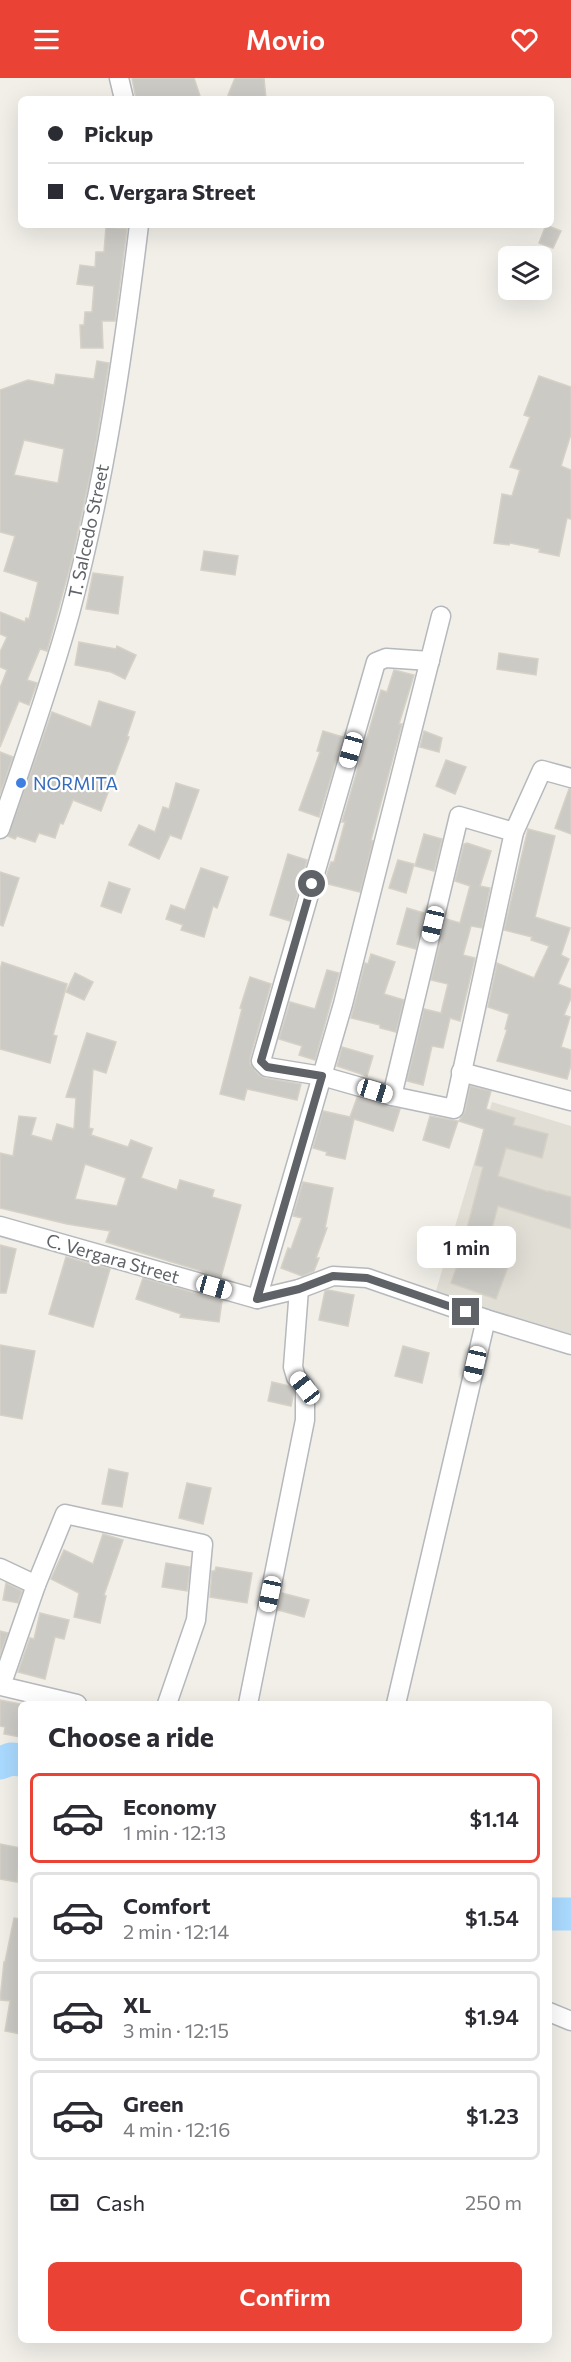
<!DOCTYPE html>
<html lang="en">
<head>
<meta charset="utf-8">
<style>
  :root { --surface:#fff; --page:#f2f2f3; --text:#2b2b33; --muted:#7c7c81; --line:#e1e1e2; --accent:#ea4335 }
  body { margin:0; font-family:Commissioner,sans-serif; background:var(--page); color:var(--text); height:100vh; display:flex; flex-direction:column; font-size:22px; white-space:nowrap }
  * { box-sizing:border-box; margin:0 }
  p { font-size:20px; color:var(--muted) }
  .icon { flex:none; width:33px; height:33px; fill:none; stroke:currentColor; stroke-width:2; stroke-linecap:round; stroke-linejoin:round }
  .map { position:relative; flex:1; overflow:hidden }
  .panel { position:absolute; left:18px; top:1623px; width:534px; height:642px; display:flex; flex-direction:column; background:var(--surface); border-radius:9px; box-shadow:0 6px 24px #0002 }
  .panel>* { flex:none }
  .guide { position:absolute; left:18px; top:18px; width:536px; height:132px; border-radius:9px; box-shadow:0 6px 24px #0002; display:grid; align-content:center; height:132px; padding:0 30px; background:var(--surface) }
  .buttons { position:absolute; left:498px; top:168px; display:grid; gap:12px }
  .buttons a { display:grid; place-items:center; width:54px; height:54px; border-radius:9px; background:var(--surface); box-shadow:0 6px 24px #0002; font-size:30px }
  .end { position:absolute; width:27px; height:27px; margin:-14px; border:8px solid #5f6368; background:#fff; box-shadow:0 0 0 3px #fff }
  .from { border-radius:50% }
  .bubble { position:absolute; height:42px; border-radius:9px; background:var(--surface); box-shadow:0 6px 24px #0002; font-size:20px; font-weight:600; line-height:42px; text-align:center }
  .car { position:absolute; width:18px; height:36px; margin:-18px -9px; border-radius:8px; box-shadow:0 0 4px 2px #0007; background:linear-gradient(#fff 24%,#345 0 40%,#fff 0 76%,#345 0 86%,#fff 0) }
  .guide b { display:flex; align-items:center; gap:21px; height:57px; font-size:22px }
  .guide b+b { border-top:2px solid var(--line) }
  .guide i { width:15px; height:15px; background:var(--text) }
  ul { padding:0; list-style:none }
  li { display:flex; align-items:center; gap:18px; height:90px; margin:0 12px 9px; padding:0 18px; border:3px solid var(--line); border-radius:9px }
  li div { flex:1 }
  li b { display:block; font-size:22px }
  li em { font-style:normal; font-weight:600 }
  li.selected { border-color:var(--accent) }
  li>.icon { width:54px; height:54px; stroke-width:1.5 }
  h2 { padding:0 30px; font-size:27px; line-height:72px }
  .pay { display:flex; align-items:center; gap:15px; height:66px; padding:0 30px; font-size:22px }
  .pay p { margin-inline-start:auto }
  .cta { display:flex; gap:12px; margin-top:auto; padding:12px 30px }
  .cta a { flex:1; height:69px; border-radius:9px; background:var(--accent); color:#fff; font-size:24px; font-weight:600; line-height:69px; text-align:center }
  header { display:flex; justify-content:space-between; align-items:center; height:78px; padding:0 30px; background:var(--accent); color:#fff; font-size:27px; font-weight:600 }
  .map>svg:first-child { display:block }
  .education { fill:#e1ded6 }
  .lines { fill:none; stroke-linecap:round; stroke-linejoin:round }
  .river { stroke:#aadaff; stroke-width:33 }
  .building { fill:#cccac5; stroke:#d6d1c6; stroke-width:1.5; fill-rule:evenodd }
  .minor-casing { stroke:#b5b8bc; stroke-width:21 }
  .minor { stroke:#fff; stroke-width:18 }
  .route { stroke:#5f6368; stroke-width:8 }
  .shop-dot { fill:#3f7fe0; stroke:#fff; stroke-width:2 }
  .labels { text-anchor:middle; dominant-baseline:central; stroke-width:4.5; stroke-linejoin:round; paint-order:stroke }
  .street-label { font-size:18px; fill:#5f6368; stroke:#fff }
  .shop-label { font-size:18px; fill:#366cbe; stroke:#fff; text-anchor:start }
</style>
</head>
<body>
<header><svg class="icon" aria-label="menu" viewBox="0 0 24 24"><path d="M4 6h16M4 12h16M4 18h16"/></svg>Movio<svg class="icon" aria-label="heart" viewBox="0 0 24 24"><path d="M12 20l-8-8c-3-5 5-10 8-4 3-6 11-1 8 4z"/></svg></header>
<div class="map">
<svg width="571" height="2284" viewBox="0 0 571 2284">
  <rect width="100%" height="100%" fill="#f1efe8"/>
  <polygon class="education" points="492,1024 571,1048 571,1256 435,1216"/>
  <g class="lines">
    <g class="river">
      <polyline points="0,1685 11,1681 21,1682"/>
      <polyline points="549,1836 571,1836"/>
    </g>
  </g>
  <g class="building">
    <polygon points="132,0 194,0 201,21 136,21"/>
    <polygon points="235,0 264,0 266,21 237,21 228,17"/>
    <polygon points="546,147 561,153 553,170 539,165"/>
    <polygon points="106,149 127,151 115,243 102,243 103,270 81,270 80,247 84,247 85,234 92,234 94,208 77,206 80,187 95,189 96,174 104,174"/>
    <path d="M97,283L109,285L92,389L71,485L47,573L40,571L27,602L37,605L29,627L19,623L0,669V610L7,592L0,589V574L7,559L0,556V534L25,544L26,540L29,541L38,504L4,493L15,458L0,454V312L28,302L54,307L56,296L94,301ZM24,362L64,371L58,405L14,397Z"/>
    <polygon points="539,298 571,309 571,356 561,388 571,392 571,441 567,440 559,478 539,474 540,471 510,465 509,467 494,465 502,416 512,418 520,392 510,389 530,339 524,337"/>
    <polygon points="204,473 238,478 235,497 201,492"/>
    <polygon points="93,495 123,499 118,536 86,531"/>
    <polygon points="79,564 116,571 117,568 136,577 125,601 111,594 75,587"/>
    <polygon points="499,575 538,581 536,597 497,591"/>
    <polygon points="394,592 414,597 399,646 402,646 371,762 373,763 360,814 324,805 331,784 334,784 345,744 342,744 381,612 387,614"/>
    <polygon points="99,623 135,634 127,658 129,659 101,733 73,722 63,746 60,745 55,760 39,755 35,764 17,758 15,761 8,758 52,634 91,649"/>
    <polygon points="323,653 343,659 319,739 299,732 320,674 317,673"/>
    <polygon points="424,653 442,660 439,674 420,669"/>
    <polygon points="0,674 13,679 0,716"/>
    <polygon points="446,682 466,689 455,716 436,708"/>
    <polygon points="176,705 199,712 181,761 170,757 159,781 129,767 139,747 155,754 163,729 169,731"/>
    <polygon points="569,711 571,711 571,756 555,750"/>
    <polygon points="528,751 555,758 535,839 570,850 561,877 569,881 558,906 571,911 571,920 564,937 570,939 561,969 571,972 571,987 567,1001 497,983 507,952 505,951 509,936 488,929 497,885 534,900 549,868 531,862 532,859 504,852"/>
    <polygon points="424,756 442,761 434,793 415,788"/>
    <polygon points="467,765 491,773 480,808 490,810 482,850 471,848 463,877 475,880 460,943 450,940 443,970 432,968 423,1007 407,1003 424,931 441,935 448,906 431,902 446,841 460,845 470,808 455,803 464,766"/>
    <polygon points="288,776 307,782 290,843 270,837"/>
    <polygon points="398,782 414,786 406,815 389,810"/>
    <polygon points="201,790 228,799 217,830 213,828 204,859 181,852 183,847 166,841 171,827 185,832"/>
    <polygon points="0,794 19,800 3,848 0,847"/>
    <polygon points="109,804 130,811 121,835 101,828"/>
    <polygon points="407,830 424,835 416,871 397,866"/>
    <polygon points="371,876 395,884 384,916 404,922 396,954 380,950 380,947 351,940 365,885 368,886"/>
    <polygon points="2,884 67,906 53,957 57,958 50,985 0,971 0,892"/>
    <polygon points="327,892 339,895 315,982 299,977 302,968 279,961 290,924 315,931"/>
    <polygon points="75,895 93,904 84,922 66,914"/>
    <polygon points="250,899 271,906 250,980 250,986 259,997 265,1000 301,1006 297,1022 247,1011 244,1022 220,1016 242,931 240,930"/>
    <path d="M87,955L116,964L106,995L93,991L89,1050L93,1051L91,1057L128,1069L131,1062L152,1070L141,1100L177,1112L180,1102L214,1112L212,1119L241,1127L221,1199L106,1164L110,1153L67,1146L0,1130V1075L13,1078L19,1038L36,1040L31,1057L52,1063L57,1046L74,1051L76,1020L66,1019ZM85,1086L126,1100L117,1128L75,1121Z"/>
    <polygon points="342,969 373,978 367,998 337,988"/>
    <polygon points="470,1008 491,1013 486,1031 515,1040 513,1047 548,1056 542,1080 506,1070 498,1098 549,1114 549,1113 571,1119 571,1151 498,1128 486,1172 511,1181 496,1221 451,1205 466,1162 464,1162 483,1089 475,1087 484,1051 459,1043 465,1033"/>
    <polygon points="357,1020 400,1031 393,1053 354,1041 345,1081 326,1077 327,1074 313,1070 323,1033 350,1039"/>
    <polygon points="430,1038 458,1043 449,1070 423,1062"/>
    <polygon points="303,1104 333,1110 325,1150 327,1150 316,1180 319,1180 314,1193 302,1198 281,1190 288,1170 291,1171 302,1140 293,1138"/>
    <polygon points="0,1167 16,1171 6,1215 0,1215"/>
    <polygon points="66,1179 110,1191 93,1249 49,1236"/>
    <polygon points="143,1200 222,1223 219,1244 180,1239 181,1236 136,1221"/>
    <polygon points="328,1212 354,1217 348,1248 319,1242 325,1213"/>
    <polygon points="0,1267 35,1273 22,1341 0,1337"/>
    <polygon points="403,1268 429,1275 422,1305 395,1298"/>
    <polygon points="272,1304 289,1308 294,1314 291,1328 268,1323"/>
    <polygon points="109,1391 128,1395 122,1429 102,1426"/>
    <polygon points="187,1405 211,1410 203,1446 179,1440"/>
    <polygon points="103,1456 123,1462 104,1517 106,1518 100,1545 74,1539 79,1515 51,1501 64,1472 93,1486"/>
    <polygon points="166,1485 190,1489 187,1513 162,1509"/>
    <polygon points="216,1489 252,1495 247,1525 210,1519 212,1493 215,1493"/>
    <polygon points="6,1505 22,1513 18,1525 3,1522"/>
    <polygon points="282,1515 309,1522 304,1539 278,1532"/>
    <polygon points="40,1535 69,1542 64,1561 55,1559 45,1601 18,1594 30,1560 34,1561"/>
    <polygon points="0,1553 8,1555 0,1577"/>
    <polygon points="0,1622 21,1626 21,1659 4,1656 5,1649 0,1648"/>
    <polygon points="0,1766 21,1770 17,1804 0,1801"/>
    <polygon points="14,1840 21,1841 21,1956 5,1953 10,1923 0,1922 4,1884 5,1884"/>
  </g>
  <g class="lines">
    <defs>
      <g id="minor">
        <polyline points="119,0 124,21"/>
        <polyline points="430,583 386,580 376,584 261,983 267,989 322,998 392,1018 454,1031 514,754 542,692 571,700"/>
        <path d="M0,751C24,680 50,608 70,535C104,408 123,278 139,147"/>
        <polyline points="461,994 571,1023"/>
        <polyline points="392,1018 459,738 514,754"/>
        <polyline points="0,1148 257,1221 299,1211 333,1198 367,1200 486,1241 571,1267"/>
        <polyline points="257,1221 343,926 441,538"/>
        <polyline points="0,1490 36,1507"/>
        <polyline points="77,1626 1,1608 36,1507 65,1436 203,1466 196,1542 167,1626"/>
        <polyline points="248,1626 305,1342 305,1310 296,1299 293,1289 299,1211"/>
        <polyline points="396,1626 486,1241"/>
        <polyline points="549,1934 571,1943"/>
      </g>
    </defs>
    <use href="#minor" class="minor-casing"/>
    <use href="#minor" class="minor"/>
  </g>
  <g class="lines">
    <polyline class="route" points="312,806 261,983 267,989 322,998 257,1221 299,1211 333,1198 367,1200 466,1234"/>
  </g>
  <circle class="shop-dot" cx="21" cy="705" r="6"/>
  <g class="labels">
    <g class="street-label">
      <text transform="translate(88 453) rotate(-78)">T. Salcedo Street</text>
      <text transform="translate(113 1180) rotate(16)">C. Vergara Street</text>
    </g>
    <g class="shop-label">
      <text x="33" y="705">NORMITA</text>
    </g>
  </g>
</svg>
<div class="buttons">
<a><svg class="icon" aria-label="layers" viewBox="0 0 24 24"><path d="M12 4l9 5-9 5-9-5zM3 14l9 5 9-5"/></svg></a>
</div>
<i class="end from" style="left:312px;top:806px"></i>
<i class="end" style="left:466px;top:1234px"></i>
<div class="bubble" style="left:417px;top:1148px;width:99px">1 min</div>
<i class="car" style="left:351px;top:672px;rotate:196deg"></i>
<i class="car" style="left:433px;top:846px;rotate:193deg"></i>
<i class="car" style="left:375px;top:1013px;rotate:107deg"></i>
<i class="car" style="left:214px;top:1209px;rotate:106deg"></i>
<i class="car" style="left:475px;top:1286px;rotate:193deg"></i>
<i class="car" style="left:305px;top:1310px;rotate:322deg"></i>
<i class="car" style="left:270px;top:1516px;rotate:192deg"></i>
<div class="guide">
<b><i class="from"></i>Pickup</b>
<b><i></i>C. Vergara Street</b>
</div>
<section class="panel">
<h2>Choose a ride</h2>
<ul>
<li class="selected"><svg class="icon" aria-label="car" viewBox="0 0 24 24"><path d="M5 17H2v-5l4-1 3-4h7l3 4 3 1v5h-3M9 17h6M6 11h13"/><circle cx="7" cy="17" r="2"/><circle cx="17" cy="17" r="2"/></svg><div><b>Economy</b><p>1 min · 12:13</p></div><em>$1.14</em></li>
<li><svg class="icon" aria-label="car" viewBox="0 0 24 24"><path d="M5 17H2v-5l4-1 3-4h7l3 4 3 1v5h-3M9 17h6M6 11h13"/><circle cx="7" cy="17" r="2"/><circle cx="17" cy="17" r="2"/></svg><div><b>Comfort</b><p>2 min · 12:14</p></div><em>$1.54</em></li>
<li><svg class="icon" aria-label="car" viewBox="0 0 24 24"><path d="M5 17H2v-5l4-1 3-4h7l3 4 3 1v5h-3M9 17h6M6 11h13"/><circle cx="7" cy="17" r="2"/><circle cx="17" cy="17" r="2"/></svg><div><b>XL</b><p>3 min · 12:15</p></div><em>$1.94</em></li>
<li><svg class="icon" aria-label="car" viewBox="0 0 24 24"><path d="M5 17H2v-5l4-1 3-4h7l3 4 3 1v5h-3M9 17h6M6 11h13"/><circle cx="7" cy="17" r="2"/><circle cx="17" cy="17" r="2"/></svg><div><b>Green</b><p>4 min · 12:16</p></div><em>$1.23</em></li>
</ul>
<div class="pay"><svg class="icon" aria-label="cash" viewBox="0 0 24 24"><path d="M3 7h18v10H3z"/><circle cx="12" cy="12" r="2"/></svg>Cash<p>250 m</p></div>
<div class="cta"><a>Confirm</a></div>
</section>
</div>
</body>
</html>
